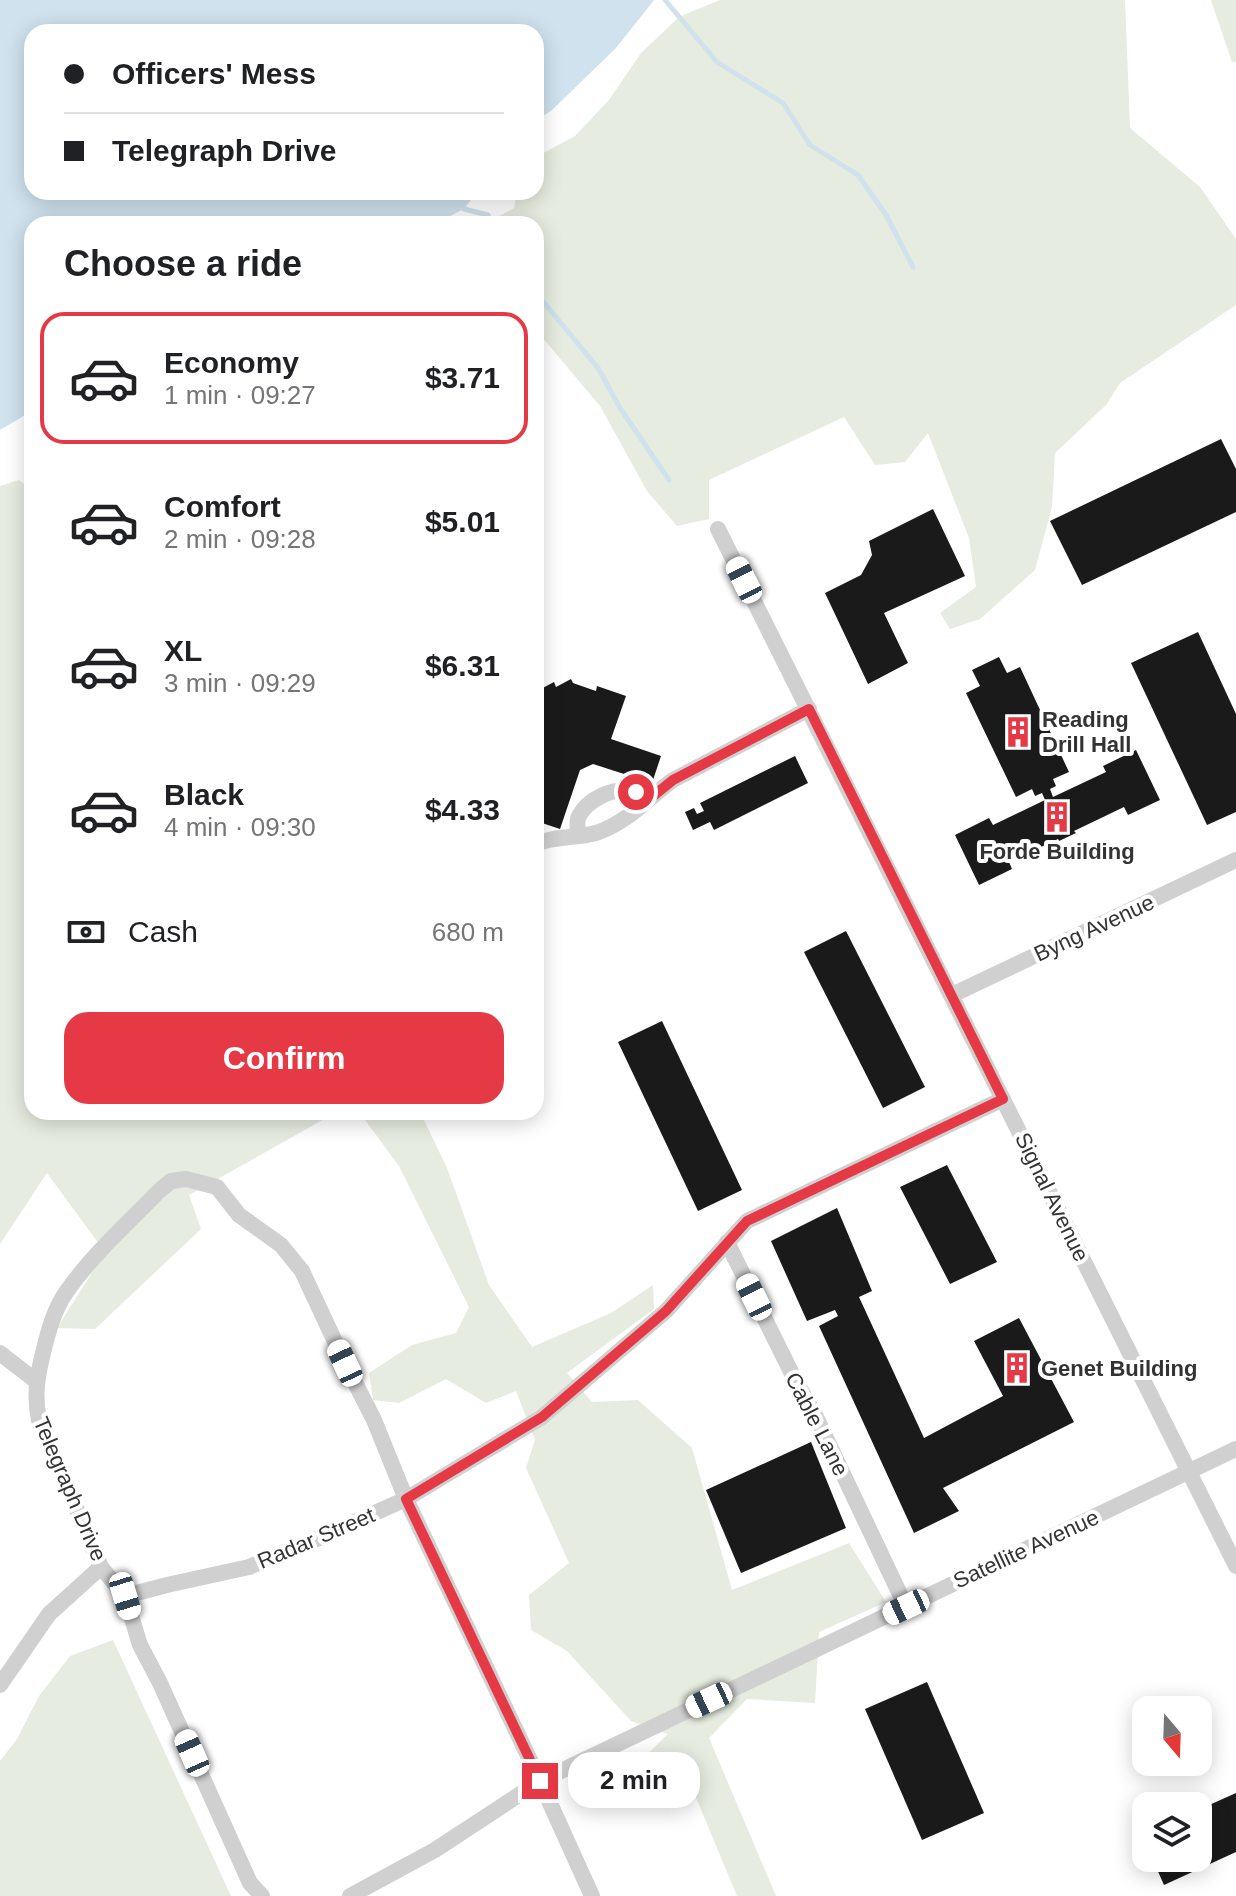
<!DOCTYPE html>
<html lang="en">
<head>
<meta charset="utf-8">
<style>
  :root { --surface:#fff; --page:#f6f6f6; --text:#202124; --muted:#757577; --line:#e0e0e0; --accent:#e63946 }
  body { margin:0; font-family:Arial,sans-serif; background:var(--page); color:var(--text); height:100vh; display:flex; flex-direction:column; font-size:30px; white-space:nowrap }
  * { box-sizing:border-box; margin:0 }
  p { font-size:26px; color:var(--muted) }
  .icon { flex:none; width:44px; height:44px; fill:none; stroke:currentColor; stroke-width:2; stroke-linecap:round; stroke-linejoin:round }
  .map { position:relative; flex:1; overflow:hidden }
  .sheet { position:absolute; left:24px; top:216px; width:520px; height:904px; display:flex; flex-direction:column; background:var(--surface); border-radius:24px; box-shadow:0 4px 20px #0003 }
  .sheet>* { flex:none }
  .banner { position:absolute; left:24px; top:24px; width:520px; height:176px; border-radius:24px; box-shadow:0 4px 20px #0003; display:grid; align-content:center; height:176px; padding:0 40px; background:var(--surface) }
  .needle { width:52px; rotate:161deg }
  .fabs { position:absolute; left:1132px; top:1696px; display:grid; gap:16px }
  .fabs a { display:grid; place-items:center; width:80px; height:80px; border-radius:16px; background:var(--surface); box-shadow:0 4px 20px #0003; font-size:40px }
  .end { position:absolute; width:36px; height:36px; margin:-18px; border:10px solid #e63946; background:#fff; box-shadow:0 0 0 4px #fff }
  .from { border-radius:50% }
  .bubble { position:absolute; height:56px; border-radius:24px; background:var(--surface); box-shadow:0 4px 20px #0003; font-size:26px; font-weight:700; line-height:56px; text-align:center }
  .car { position:absolute; width:24px; height:48px; margin:-24px -12px; border-radius:10px; box-shadow:0 0 6px 2px #0007; background:linear-gradient(#fff 24%,#345 0 40%,#fff 0 76%,#345 0 86%,#fff 0) }
  .banner b { display:flex; align-items:center; gap:28px; height:76px; font-size:30px }
  .banner b+b { border-top:2px solid var(--line) }
  .banner i { width:20px; height:20px; background:var(--text) }
  ul { padding:0; list-style:none }
  li { display:flex; align-items:center; gap:24px; height:132px; margin:0 16px 12px; padding:0 24px; border:4px solid transparent; border-radius:24px }
  li div { flex:1 }
  li b { display:block; font-size:30px }
  li em { font-style:normal; font-weight:700 }
  li.selected { border-color:var(--accent) }
  li>.icon { width:72px; height:72px; stroke-width:1.5 }
  h2 { padding:0 40px; font-size:36px; line-height:96px }
  .pay { display:flex; align-items:center; gap:20px; height:88px; padding:0 40px; font-size:30px }
  .pay p { margin-inline-start:auto }
  .button { display:flex; gap:16px; margin-top:auto; padding:16px 40px }
  .button a { flex:1; height:92px; border-radius:24px; background:var(--accent); color:#fff; font-size:32px; font-weight:700; line-height:92px; text-align:center }
  .map>svg:first-child { display:block }
  .green { fill:#e6ecdf }
  .water { fill:#cfe2ee }
  .lines { fill:none; stroke-linecap:round; stroke-linejoin:round }
  .stream { stroke:#cfe2ee; stroke-width:5 }
  .building { fill:#1a1a1a }
  .minor { stroke:#d0d0d0; stroke-width:16 }
  .route { stroke:#e63946; stroke-width:10 }
  .labels { text-anchor:middle; dominant-baseline:central; stroke-width:8; stroke-linejoin:round; paint-order:stroke }
  .poi-label { font-size:22px; font-weight:bold; fill:#333; stroke:#fff; text-anchor:start }
  .street-label { font-size:22px; fill:#333; stroke:#fff }
</style>
</head>
<body>
<div class="map">
<svg width="1236" height="1896" viewBox="0 0 1236 1896">
  <rect width="100%" height="100%" fill="#fff"/>
  <g class="green">
    <polygon points="720,0 1125,0 1130,128 1200,187 1236,239 1236,305 1120,383 1106,405 1055,453 1052,507 1035,570 980,619 950,629 940,613 976,587 969,538 928,433 905,462 875,465 844,417 709,480 709,519 677,526 647,491 600,406 536,330 536,224 484,224 514,208 517,192 536,192 536,157 575,136 609,100 641,53 679,17"/>
    <polygon points="1211,0 1236,0 1236,62 1232,62"/>
    <polygon points="19,480 32,490 32,1112 337,1112 189,1195 201,1229 95,1329 57,1328 105,1252 47,1173 0,1244 0,486"/>
    <polygon points="359,1112 420,1112 447,1168 489,1285 532,1347 611,1313 653,1285 654,1309 567,1373 592,1402 638,1400 692,1448 732,1590 849,1543 886,1602 819,1632 815,1703 747,1699 709,1738 776,1896 737,1896 692,1788 653,1808 627,1774 668,1734 631,1721 567,1651 531,1630 529,1595 569,1563 526,1468 535,1440 516,1391 486,1403 446,1379 399,1403 373,1400 369,1373 412,1345 456,1333 469,1307 399,1166"/>
    <polygon points="113,1640 231,1896 0,1896 0,1761 17,1739 39,1696 70,1656"/>
  </g>
  <polygon class="water" points="0,0 654,0 616,48 551,111 536,120 536,32 32,32 32,192 477,192 464,209 434,224 32,224 32,411 0,430"/>
  <g class="lines">
    <g class="stream">
      <polyline points="665,0 717,62 783,103 810,145 858,175 886,215 913,267"/>
      <polyline points="464,209 488,215 491,224"/>
      <polyline points="536,293 598,368 620,408 669,480"/>
    </g>
  </g>
  <g class="building">
    <polygon points="1221,439 1236,469 1236,512 1082,585 1050,521"/>
    <polygon points="933,509 965,576 884,613 908,663 868,684 825,593 861,575 872,555 869,541"/>
    <polygon points="1198,632 1236,714 1236,812 1207,825 1131,663"/>
    <polygon points="999,657 1007,673 1020,667 1069,772 1053,779 1056,786 1050,789 1053,797 1106,772 1103,766 1136,750 1160,800 1128,815 1124,807 1074,831 1076,833 1059,841 1058,839 1009,862 1012,869 979,885 955,835 989,818 993,825 1045,800 1042,793 1035,796 1032,789 1016,797 966,693 980,686 972,670"/>
    <polygon points="571,679 573,683 593,690 596,691 597,686 626,696 611,739 661,756 652,783 593,764 580,770 560,829 536,821 536,809 540,798 536,797 536,696 541,694 539,690 554,682 556,687"/>
    <polygon points="795,756 808,783 714,830 710,822 693,830 685,812 694,808 697,814 704,811 700,803"/>
    <polygon points="846,931 925,1087 883,1108 804,952"/>
    <polygon points="662,1021 742,1190 698,1211 618,1042"/>
    <polygon points="947,1165 997,1262 950,1284 900,1187"/>
    <polygon points="837,1208 872,1291 859,1297 924,1438 1003,1396 974,1341 1019,1318 1074,1422 943,1488 959,1511 914,1533 819,1326 838,1316 835,1310 807,1321 771,1241"/>
    <polygon points="811,1442 846,1528 741,1573 706,1490"/>
    <polygon points="927,1682 984,1813 922,1840 865,1709"/>
    <polygon points="1236,1793 1236,1852 1164,1885 1152,1858 1198,1858 1198,1810"/>
  </g>
  <g class="lines">
    <g class="minor">
      <polyline points="718,529 1236,1566"/>
      <path d="M578,835C578,829 576,822 579,816C587,800 613,787 630,791C637,792 642,797 647,801"/>
      <path d="M536,844C556,835 579,839 599,832C629,821 648,798 673,780L809,709"/>
      <polyline points="952,995 1236,860"/>
      <polyline points="727,1242 795,1380 816,1417 906,1607"/>
      <polyline points="0,1353 36,1381"/>
      <polyline points="125,1596 167,1585 249,1567 319,1538 406,1499 542,1417 666,1311 747,1221 1003,1099"/>
      <polyline points="0,1685 49,1614 101,1567"/>
      <path d="M262,1896L250,1883L160,1683L140,1645L125,1596L101,1567L39,1420C34,1396 37,1377 43,1353C48,1332 54,1309 67,1291C93,1254 128,1223 159,1191L171,1181L186,1179L217,1187L239,1215L281,1245L302,1271L345,1363L374,1420L406,1499L540,1781L592,1896"/>
      <polyline points="350,1896 435,1850 540,1781 1236,1449"/>
    </g>
  </g>
  <g class="lines">
    <polyline class="route" points="540,1781 406,1499 542,1417 666,1311 747,1221 1003,1099 809,709 673,780 647,801 636,792"/>
  </g>
  <defs>
    <symbol id="building-bare" viewBox="-9 -9 18 18"><path d="M-4-6H4V6H1V3H-1V6H-4ZM-2.5-4.3h1.7v1.8h-1.7ZM.8-4.3h1.7v1.8H.8ZM-2.5-1h1.7V.8h-1.7ZM.8-1h1.7V.8H.8Z" fill="#e63946" stroke="#fff" stroke-width="2.5" paint-order="stroke"/></symbol>
  </defs>
  <g fill-rule="evenodd">
    <use href="#building-bare" x="996" y="710" width="44" height="44"/>
    <use href="#building-bare" x="1035" y="795" width="44" height="44"/>
    <use href="#building-bare" x="995" y="1346" width="44" height="44"/>
  </g>
  <g class="labels">
    <g class="poi-label">
      <text x="1042" y="719">Reading<tspan x="1042" dy="25">Drill Hall</tspan></text>
      <text x="1057" y="851" text-anchor="middle">Forde Building</text>
      <text x="1041" y="1368">Genet Building</text>
    </g>
    <g class="street-label">
      <text transform="translate(1094 928) rotate(-25)">Byng Avenue</text>
      <text transform="translate(1052 1197) rotate(64)">Signal Avenue</text>
      <text transform="translate(817 1424) rotate(63)">Cable Lane</text>
      <text transform="translate(70 1489) rotate(67)">Telegraph Drive</text>
      <text transform="translate(316 1538) rotate(-23)">Radar Street</text>
      <text transform="translate(1026 1549) rotate(-25)">Satellite Avenue</text>
    </g>
  </g>
</svg>
<div class="fabs">
<a><svg class="needle" viewBox="-14 -14 28 28"><path d="M0-13l5 13h-10z" fill="#e53935"/><path d="M0 13l5-13h-10z" fill="#757577"/></svg></a>
<a><svg class="icon" aria-label="layers" viewBox="0 0 24 24"><path d="M12 4l9 5-9 5-9-5zM3 14l9 5 9-5"/></svg></a>
</div>
<i class="end from" style="left:636px;top:792px"></i>
<i class="end" style="left:540px;top:1781px"></i>
<div class="bubble" style="left:568px;top:1752px;width:132px">2 min</div>
<i class="car" style="left:744px;top:580px;rotate:333deg"></i>
<i class="car" style="left:754px;top:1297px;rotate:334deg"></i>
<i class="car" style="left:345px;top:1363px;rotate:335deg"></i>
<i class="car" style="left:125px;top:1596px;rotate:163deg"></i>
<i class="car" style="left:906px;top:1607px;rotate:245deg"></i>
<i class="car" style="left:709px;top:1700px;rotate:245deg"></i>
<i class="car" style="left:192px;top:1753px;rotate:336deg"></i>
<div class="banner">
<b><i class="from"></i>Officers' Mess</b>
<b><i></i>Telegraph Drive</b>
</div>
<section class="sheet">
<h2>Choose a ride</h2>
<ul>
<li class="selected"><svg class="icon" aria-label="car" viewBox="0 0 24 24"><path d="M5 17H2v-5l4-1 3-4h7l3 4 3 1v5h-3M9 17h6M6 11h13"/><circle cx="7" cy="17" r="2"/><circle cx="17" cy="17" r="2"/></svg><div><b>Economy</b><p>1 min · 09:27</p></div><em>$3.71</em></li>
<li><svg class="icon" aria-label="car" viewBox="0 0 24 24"><path d="M5 17H2v-5l4-1 3-4h7l3 4 3 1v5h-3M9 17h6M6 11h13"/><circle cx="7" cy="17" r="2"/><circle cx="17" cy="17" r="2"/></svg><div><b>Comfort</b><p>2 min · 09:28</p></div><em>$5.01</em></li>
<li><svg class="icon" aria-label="car" viewBox="0 0 24 24"><path d="M5 17H2v-5l4-1 3-4h7l3 4 3 1v5h-3M9 17h6M6 11h13"/><circle cx="7" cy="17" r="2"/><circle cx="17" cy="17" r="2"/></svg><div><b>XL</b><p>3 min · 09:29</p></div><em>$6.31</em></li>
<li><svg class="icon" aria-label="car" viewBox="0 0 24 24"><path d="M5 17H2v-5l4-1 3-4h7l3 4 3 1v5h-3M9 17h6M6 11h13"/><circle cx="7" cy="17" r="2"/><circle cx="17" cy="17" r="2"/></svg><div><b>Black</b><p>4 min · 09:30</p></div><em>$4.33</em></li>
</ul>
<div class="pay"><svg class="icon" aria-label="cash" viewBox="0 0 24 24"><path d="M3 7h18v10H3z"/><circle cx="12" cy="12" r="2"/></svg>Cash<p>680 m</p></div>
<div class="button"><a>Confirm</a></div>
</section>
</div>
</body>
</html>
